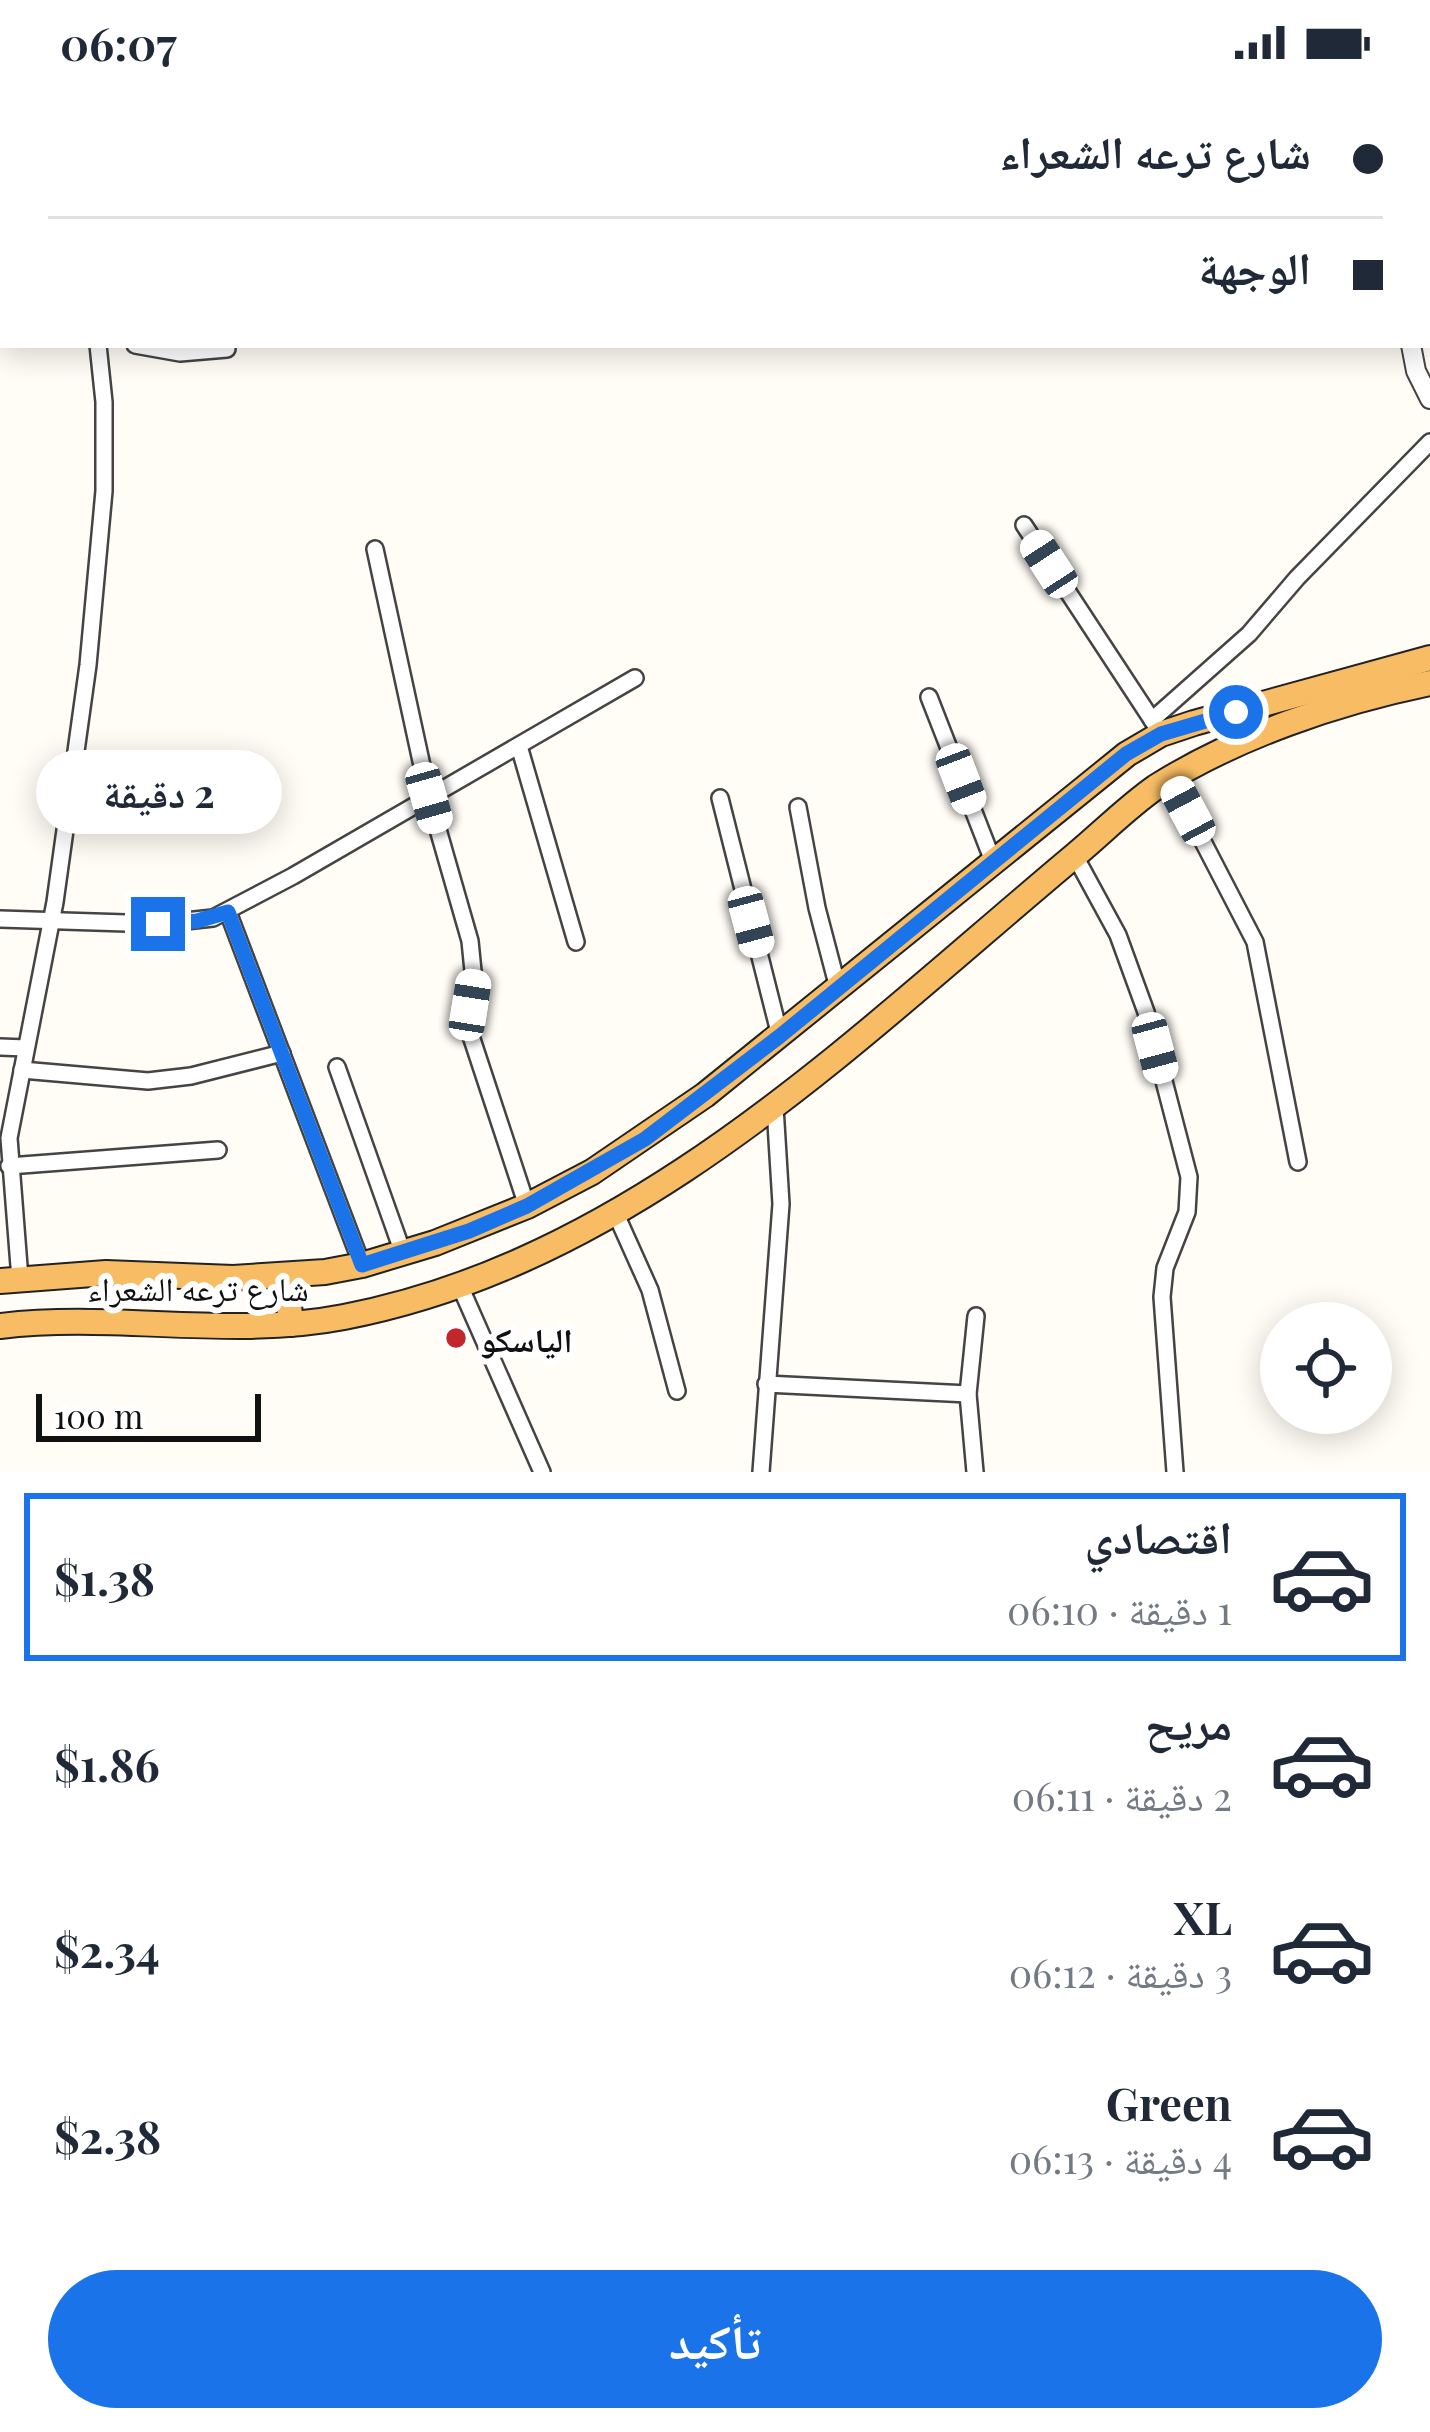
<!DOCTYPE html>
<html lang="ar">
<head>
<meta charset="utf-8">
<style>
  :root { --surface:#fff; --page:#f2f2f3; --text:#1f2937; --muted:#747a83; --line:#e0e1e3; --accent:#1a73e8 }
  body { margin:0; font-family:"Playfair Display","Noto Naskh Arabic",serif; background:var(--page); color:var(--text); direction:rtl; height:100vh; display:flex; flex-direction:column; font-size:45px; white-space:nowrap }
  * { box-sizing:border-box; margin:0 }
  p { font-size:39px; color:var(--muted) }
  .icon { flex:none; width:66px; height:66px; fill:none; stroke:currentColor; stroke-width:2; stroke-linecap:round; stroke-linejoin:round }
  .map { position:relative; height:1388px; overflow:hidden; direction:ltr }
  .details { display:flex; flex-direction:column; background:var(--surface); flex:1 }
  .details>* { flex:none }
  .guide { position:absolute; left:0px; top:0px; width:1431px; height:264px; box-shadow:0 6px 30px #0003; direction:rtl; display:grid; align-content:center; height:264px; padding:0 48px; background:var(--surface) }
  .buttons { position:absolute; left:1260px; top:1218px; display:grid; gap:24px }
  .buttons a { display:grid; place-items:center; width:132px; height:132px; border-radius:50%; background:var(--surface); box-shadow:0 6px 30px #0003; font-size:60px }
  .scale { position:absolute; left:36px; bottom:30px; width:225px; box-sizing:border-box; padding-left:12px; border:6px solid #111; border-top:0; font-size:33px; line-height:42px; white-space:nowrap; color:#111; -webkit-text-stroke:9px #fff; paint-order:stroke }
  .end { position:absolute; width:54px; height:54px; margin:-27px; border:15px solid #1a73e8; background:#fff; box-shadow:0 0 0 6px #fff }
  .from { border-radius:50% }
  .bubble { position:absolute; height:84px; border-radius:42px; background:var(--surface); box-shadow:0 6px 30px #0003; font-size:39px; font-weight:700; line-height:84px; text-align:center; direction:rtl }
  .car { position:absolute; width:36px; height:72px; margin:-36px -18px; border-radius:15px; box-shadow:0 0 9px 3px #0007; background:linear-gradient(#fff 24%,#345 0 40%,#fff 0 76%,#345 0 86%,#fff 0) }
  .guide b { display:flex; align-items:center; gap:42px; height:114px; font-size:45px }
  .guide b+b { border-top:3px solid var(--line) }
  .guide i { width:30px; height:30px; background:var(--text) }
  ul { padding:21px 0 0; list-style:none }
  li { display:flex; align-items:center; gap:36px; height:168px; margin:0 24px 18px; padding:0 24px; border:6px solid transparent; border-radius:0px }
  li div { flex:1 }
  li b { display:block; font-size:45px }
  li em { font-style:normal; font-weight:700 }
  li.active { border-color:var(--accent) }
  li>.icon { width:108px; height:108px; stroke-width:1.5 }
  .cta { display:flex; gap:24px; margin-top:auto; padding:24px 48px }
  .cta a { flex:1; height:138px; border-radius:72px; background:var(--accent); color:#fff; font-size:48px; font-weight:700; line-height:138px; text-align:center }
  .status { display:flex; justify-content:space-between; align-items:center; height:84px; padding:0 60px; background:var(--surface); direction:ltr }
  .status svg { height:33px; fill:currentColor }
  .map>svg:first-child { display:block }
  .lines { fill:none; stroke-linecap:round; stroke-linejoin:round }
  .canal { stroke:#b9e0f7; stroke-width:15 }
  .minor-casing { stroke:#444; stroke-width:20 }
  .tertiary-casing { stroke:#444; stroke-width:22 }
  .trunk-casing { stroke:#222; stroke-width:28 }
  .minor { stroke:#fff; stroke-width:15 }
  .tertiary { stroke:#fff; stroke-width:18 }
  .trunk { stroke:#f7bc64; stroke-width:24 }
  .route { stroke:#1a73e8; stroke-width:15 }
  .poi-dot { fill:#c4262e; stroke:#fff; stroke-width:4.5 }
  .labels { text-anchor:middle; dominant-baseline:central; stroke-width:12; stroke-linejoin:round; paint-order:stroke }
  .street-label { font-size:33px; fill:#111; stroke:#fff }
  .poi-label { font-size:33px; font-weight:bold; fill:#111; stroke:#fff; text-anchor:start }
</style>
</head>
<body>
<div class="status"><b>06:07</b><svg viewBox="0 0 49 12"><path d="M0 12V9h3v3zM5 12V6h3v6zM10 12V3h3v9zM15 12V0h3v12zM26 1h20v11H26zM47 4h2v5h-2z"/></svg></div>
<div class="map">
<svg width="1430" height="1388" viewBox="0 0 1430 1388">
  <rect width="100%" height="100%" fill="#fffdf5"/>
  <g class="lines">
    <polyline class="canal" points="1421,0 1424,3"/>
    <defs>
      <g id="minor">
        <polyline points="1372,0 1376,3"/>
        <polyline points="1316,3 1319,0"/>
        <polyline points="1428,38 1430,40"/>
        <polyline points="1428,99 1430,100"/>
        <polyline points="0,222 3,223"/>
        <polyline points="135,261 180,269 227,265"/>
        <polyline points="1024,441 1152,636"/>
        <polyline points="375,465 429,714 470,857 474,897 470,949 527,1122"/>
        <polyline points="929,613 993,777"/>
        <polyline points="1161,650 1152,636 1249,550 1297,494 1430,358"/>
        <polyline points="519,662 576,858"/>
        <polyline points="1170,694 1255,858 1298,1078"/>
        <polyline points="720,714 780,952"/>
        <polyline points="798,723 817,824 838,904"/>
        <polyline points="1075,772 1118,851 1146,928 1189,1093 1187,1128 1165,1184 1162,1213 1175,1388"/>
        <polyline points="228,828 362,1181"/>
        <polyline points="0,835 158,840 213,834 293,792 635,594"/>
        <polyline points="0,963 26,964"/>
        <polyline points="337,983 403,1169"/>
        <polyline points="22,986 148,997 191,992 282,969"/>
        <polyline points="9,1082 218,1066"/>
        <polyline points="615,1128 650,1206 677,1307"/>
        <polyline points="20,1195 9,1054 55,818 88,581 104,407 104,318 98,261"/>
        <polyline points="460,1202 542,1388"/>
        <polyline points="766,1300 968,1310"/>
        <polyline points="761,1388 781,1120 775,1023"/>
        <polyline points="975,1388 968,1310 976,1232"/>
      </g>
      <g id="tertiary">
        <polyline points="1265,0 1267,3"/>
        <polyline points="1411,261 1416,287 1430,315"/>
      </g>
      <g id="trunk">
        <polyline points="286,1193 291,1240"/>
        <polyline points="0,1197 106,1189 233,1194 325,1188 362,1181 435,1159 527,1122 592,1088 705,1011 1127,670 1161,650 1194,639 1430,574"/>
        <path d="M0,1242C114,1228 231,1255 344,1233C634,1177 854,956 1073,773C1101,750 1126,724 1156,703C1237,652 1337,618 1430,599"/>
      </g>
    </defs>
    <use href="#minor" class="minor-casing"/>
    <use href="#tertiary" class="tertiary-casing"/>
    <use href="#trunk" class="trunk-casing"/>
    <use href="#minor" class="minor"/>
    <use href="#tertiary" class="tertiary"/>
    <use href="#trunk" class="trunk"/>
  </g>
  <g class="lines">
    <polyline class="route" points="158,840 197,837 228,828 362,1181 469,1147 527,1122 645,1055 780,952 1126,670 1161,650 1236,628"/>
  </g>
  <circle class="poi-dot" cx="456" cy="1254" r="12"/>
  <g class="labels">
    <g class="street-label">
      <text x="198" y="1203">شارع ترعه الشعراء</text>
    </g>
    <g class="poi-label">
      <text x="480" y="1254">الياسكو</text>
    </g>
  </g>
</svg>
<div class="buttons">
<a><svg class="icon" aria-label="locate" viewBox="0 0 24 24"><circle cx="12" cy="12" r="6"/><path d="M12 2v4M12 18v4M2 12h4M18 12h4"/></svg></a>
</div>
<div class="scale">100 m</div>
<i class="end from" style="left:1236px;top:628px"></i>
<i class="end" style="left:158px;top:840px"></i>
<div class="bubble" style="left:36px;top:666px;width:246px">2 دقيقة</div>
<i class="car" style="left:1049px;top:480px;rotate:327deg"></i>
<i class="car" style="left:961px;top:695px;rotate:159deg"></i>
<i class="car" style="left:429px;top:714px;rotate:164deg"></i>
<i class="car" style="left:1188px;top:727px;rotate:332deg"></i>
<i class="car" style="left:751px;top:838px;rotate:165deg"></i>
<i class="car" style="left:470px;top:921px;rotate:9deg"></i>
<i class="car" style="left:1155px;top:964px;rotate:165deg"></i>
<div class="guide">
<b><i class="from"></i>شارع ترعه الشعراء</b>
<b><i></i>الوجهة</b>
</div>
</div>
<section class="details">
<ul>
<li class="active"><svg class="icon" aria-label="car" viewBox="0 0 24 24"><path d="M5 17H2v-5l4-1 3-4h7l3 4 3 1v5h-3M9 17h6M6 11h13"/><circle cx="7" cy="17" r="2"/><circle cx="17" cy="17" r="2"/></svg><div><b>اقتصادي</b><p>1 دقيقة · 06:10</p></div><em>$1.38</em></li>
<li><svg class="icon" aria-label="car" viewBox="0 0 24 24"><path d="M5 17H2v-5l4-1 3-4h7l3 4 3 1v5h-3M9 17h6M6 11h13"/><circle cx="7" cy="17" r="2"/><circle cx="17" cy="17" r="2"/></svg><div><b>مريح</b><p>2 دقيقة · 06:11</p></div><em>$1.86</em></li>
<li><svg class="icon" aria-label="car" viewBox="0 0 24 24"><path d="M5 17H2v-5l4-1 3-4h7l3 4 3 1v5h-3M9 17h6M6 11h13"/><circle cx="7" cy="17" r="2"/><circle cx="17" cy="17" r="2"/></svg><div><b>XL</b><p>3 دقيقة · 06:12</p></div><em>$2.34</em></li>
<li><svg class="icon" aria-label="car" viewBox="0 0 24 24"><path d="M5 17H2v-5l4-1 3-4h7l3 4 3 1v5h-3M9 17h6M6 11h13"/><circle cx="7" cy="17" r="2"/><circle cx="17" cy="17" r="2"/></svg><div><b>Green</b><p>4 دقيقة · 06:13</p></div><em>$2.38</em></li>
</ul>
<div class="cta"><a>تأكيد</a></div>
</section>
</body>
</html>
